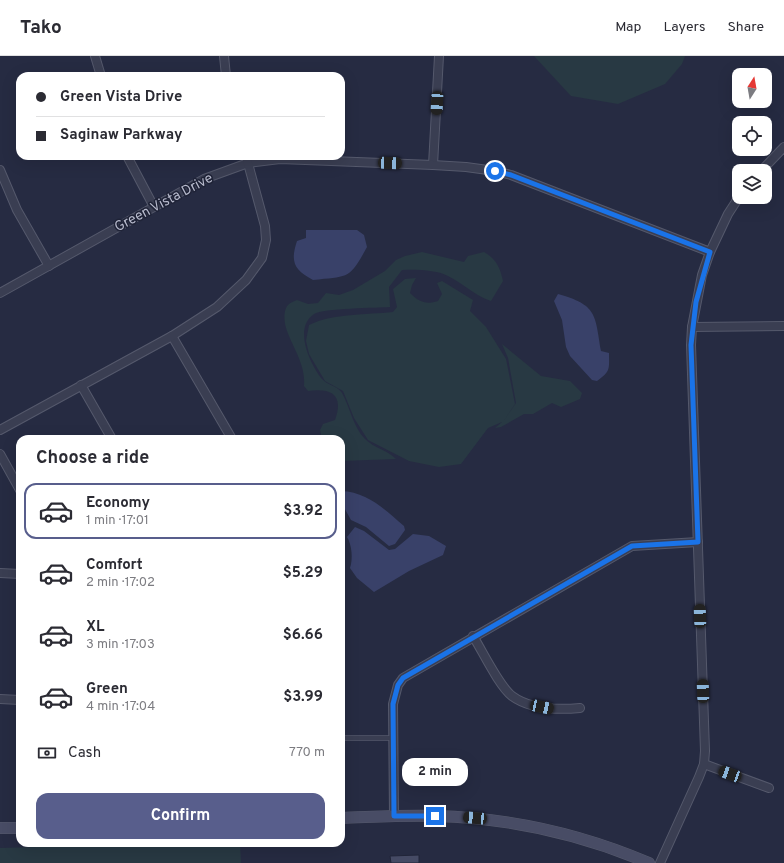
<!DOCTYPE html>
<html lang="en">
<head>
<meta charset="utf-8">
<style>
  :root { --surface:#fff; --page:#f2f2f3; --text:#2b2b33; --muted:#7c7c81; --line:#e1e1e2; --accent:#585e8c }
  body { margin:0; font-family:Overpass,sans-serif; background:var(--page); color:var(--text); height:100vh; display:flex; flex-direction:column; font-size:15px; white-space:nowrap }
  * { box-sizing:border-box; margin:0 }
  p { font-size:13px; color:var(--muted) }
  .icon { flex:none; width:22px; height:22px; fill:none; stroke:currentColor; stroke-width:2; stroke-linecap:round; stroke-linejoin:round }
  .map { position:relative; flex:1; overflow:hidden }
  .panel { position:absolute; left:16px; top:379px; width:329px; height:412px; display:flex; flex-direction:column; background:var(--surface); border-radius:12px; box-shadow:0 4px 16px #0002 }
  .panel>* { flex:none }
  .top-card { position:absolute; left:16px; top:16px; width:329px; height:88px; border-radius:12px; box-shadow:0 4px 16px #0002; display:grid; align-content:center; height:88px; padding:0 20px; background:var(--surface) }
  .needle { width:26px; rotate:11deg }
  .tools { position:absolute; left:732px; top:12px; display:grid; gap:8px }
  .tools a { display:grid; place-items:center; width:40px; height:40px; border-radius:8px; background:var(--surface); box-shadow:0 4px 16px #0002; font-size:20px }
  .end { position:absolute; width:18px; height:18px; margin:-9px; border:5px solid #1a73e8; background:#fff; box-shadow:0 0 0 2px #fff }
  .from { border-radius:50% }
  .bubble { position:absolute; height:28px; border-radius:12px; background:var(--surface); box-shadow:0 4px 16px #0002; font-size:13px; font-weight:700; line-height:28px; text-align:center }
  .car { position:absolute; width:12px; height:24px; margin:-12px -6px; border-radius:5px; box-shadow:0 0 3px 1px #0007; background:linear-gradient(#222 24%,#8ab4d8 0 40%,#222 0 76%,#8ab4d8 0 86%,#222 0) }
  .top-card b { display:flex; align-items:center; gap:14px; height:38px; font-size:15px }
  .top-card b+b { border-top:1px solid var(--line) }
  .top-card i { width:10px; height:10px; background:var(--text) }
  ul { padding:0; list-style:none }
  li { display:flex; align-items:center; gap:12px; height:56px; margin:0 8px 6px; padding:0 12px; border:2px solid transparent; border-radius:12px }
  li div { flex:1 }
  li b { display:block; font-size:15px }
  li em { font-style:normal; font-weight:700 }
  li.current { border-color:var(--accent) }
  li>.icon { width:36px; height:36px; stroke-width:1.5 }
  h2 { padding:0 20px; font-size:18px; line-height:48px }
  .pay { display:flex; align-items:center; gap:10px; height:44px; padding:0 20px; font-size:15px }
  .pay p { margin-inline-start:auto }
  .cta { display:flex; gap:8px; margin-top:auto; padding:8px 20px }
  .cta a { flex:1; height:46px; border-radius:12px; background:var(--accent); color:#fff; font-size:16px; font-weight:700; line-height:46px; text-align:center }
  header { display:flex; align-items:center; gap:24px; box-sizing:border-box; height:56px; padding:0 20px; background:var(--surface); border-bottom:1px solid var(--line) }
  header strong { font-size:19px }
  nav { display:flex; gap:22px; margin-inline-start:auto; font-size:14px }
  .map>svg:first-child { display:block }
  .green { fill:#283943 }
  .water { fill:#394169 }
  .building { fill:#454a64; stroke:#212539 }
  .lines { fill:none; stroke-linecap:round; stroke-linejoin:round }
  .lane-casing { stroke:#55596c; stroke-width:5.5 }
  .street-casing { stroke:#55596c; stroke-width:10 }
  .secondary-casing { stroke:#55596c; stroke-width:12 }
  .lane { stroke:#3a3e52; stroke-width:4 }
  .street { stroke:#3a3e52; stroke-width:8 }
  .secondary { stroke:#484c65; stroke-width:11 }
  .route { stroke:#1a73e8; stroke-width:5 }
  .labels { text-anchor:middle; dominant-baseline:central; stroke-width:3; stroke-linejoin:round; paint-order:stroke }
  .street-label { font-size:14px; fill:#b7bacc; stroke:#1f2337 }
</style>
</head>
<body>
<header>
<strong>Tako</strong>
<nav><a>Map</a><a>Layers</a><a>Share</a></nav>
</header>
<div class="map">
<svg width="784" height="807" viewBox="0 0 784 807">
  <rect width="100%" height="100%" fill="#262b42"/>
  <g class="green">
    <polygon points="534,0 685,0 682,8 665,28 618,48 571,40"/>
    <path d="M422,196L464,206L468,200L484,196C496,203 500,211 503,225L491,245C475,240 463,227 448,220C438,214 415,213 402,214L389,231L390,251C377,252 323,252 314,258C293,272 310,308 322,323C327,329 338,330 342,337C350,351 353,371 365,383C374,392 387,394 396,403L341,405V383H322L320,374L323,368L335,364C344,339 332,332 308,335L304,330C306,308 292,291 286,272C284,265 283,253 289,248C291,246 295,245 297,244L308,248L318,247L326,237L339,239L353,234L385,215L396,204L405,200Z"/>
    <path d="M416,222L412,229L410,237C419,246 426,249 438,245L442,238L437,227L442,225L473,244L470,255L486,271L506,303L515,348L503,366L516,347L508,302L502,288L541,320L570,325L582,337L580,343L561,351L552,347L533,358H524L501,371L495,372L502,366L488,372L461,408L439,411L409,405L368,384L354,362L343,335L325,325L309,298L306,285L309,269C334,257 366,259 393,256L397,251L393,233L405,223Z"/>
    <polygon points="179,787 240,787 241,807 0,807 0,792"/>
  </g>
  <g class="water">
    <path d="M306,174H357L364,179L367,191C349,224 349,220 313,224C294,214 290,206 297,185L306,182Z"/>
    <path d="M558,238C597,249 595,258 601,295L609,297C609,313 611,315 597,325L592,324L570,300L566,291L562,264L554,245Z"/>
    <path d="M341,435C368,436 385,454 404,470L405,474L395,488L389,490L366,471L351,464L341,446Z"/>
    <path d="M355,471L364,475L389,494L395,493L413,478L429,480L446,490L443,499L409,515L374,536L357,522L350,512C353,503 352,489 347,481Z"/>
  </g>
  <polygon class="building" points="419,799 419,807 391,807 390,800"/>
  <g class="lines">
    <defs>
      <polyline id="lane" points="341,682 393,682"/>
      <g id="street">
        <polyline points="95,0 101,20"/>
        <polyline points="224,0 226,20"/>
        <polyline points="127,100 154,151"/>
        <polyline points="433,109 439,0"/>
        <polyline points="0,114 17,154 49,210"/>
        <polyline points="761,115 784,91"/>
        <polyline points="0,237 204,123 248,107 280,103 433,109 466,111 495,115 511,119 710,196"/>
        <polyline points="692,271 784,270"/>
        <polyline points="172,280 232,383"/>
        <polyline points="81,329 112,383"/>
        <polyline points="0,374 172,280 217,251 246,224 262,202 266,184 265,170 246,100"/>
        <polyline points="0,398 20,434"/>
        <polyline points="0,517 20,518"/>
        <path d="M473,580C483,596 499,630 512,640C531,654 558,654 580,652"/>
        <polyline points="0,643 20,644"/>
        <polyline points="704,708 769,732"/>
        <polyline points="394,760 393,648 398,629 403,622 632,490 698,486"/>
        <polyline points="660,807 699,721 704,708 705,695 691,289 692,271 702,219 710,196 728,158 739,141"/>
      </g>
      <g id="secondary">
        <path d="M341,762C373,761 404,759 436,760C510,762 581,778 649,807"/>
        <polyline points="0,772 20,772"/>
      </g>
    </defs>
    <use href="#lane" class="lane-casing"/>
    <use href="#street" class="street-casing"/>
    <use href="#secondary" class="secondary-casing"/>
    <use href="#lane" class="lane"/>
    <use href="#street" class="street"/>
    <use href="#secondary" class="secondary"/>
  </g>
  <g class="lines">
    <polyline class="route" points="435,760 394,760 393,648 398,629 403,622 632,490 698,486 691,289 696,246 710,196 511,119 495,115"/>
  </g>
  <g class="labels">
    <g class="street-label">
      <text transform="translate(164 147) rotate(-28)">Green Vista Drive</text>
    </g>
  </g>
</svg>
<div class="tools">
<a><svg class="needle" viewBox="-14 -14 28 28"><path d="M0-13l5 13h-10z" fill="#e53935"/><path d="M0 13l5-13h-10z" fill="#7c7c81"/></svg></a>
<a><svg class="icon" aria-label="locate" viewBox="0 0 24 24"><circle cx="12" cy="12" r="6"/><path d="M12 2v4M12 18v4M2 12h4M18 12h4"/></svg></a>
<a><svg class="icon" aria-label="layers" viewBox="0 0 24 24"><path d="M12 4l9 5-9 5-9-5zM3 14l9 5 9-5"/></svg></a>
</div>
<i class="end from" style="left:495px;top:115px"></i>
<i class="end" style="left:435px;top:760px"></i>
<div class="bubble" style="left:402px;top:702px;width:66px">2 min</div>
<i class="car" style="left:437px;top:47px;rotate:183deg"></i>
<i class="car" style="left:390px;top:107px;rotate:92deg"></i>
<i class="car" style="left:700px;top:560px;rotate:358deg"></i>
<i class="car" style="left:703px;top:635px;rotate:358deg"></i>
<i class="car" style="left:542px;top:651px;rotate:102deg"></i>
<i class="car" style="left:730px;top:718px;rotate:290deg"></i>
<i class="car" style="left:475px;top:762px;rotate:275deg"></i>
<div class="top-card">
<b><i class="from"></i>Green Vista Drive</b>
<b><i></i>Saginaw Parkway</b>
</div>
<section class="panel">
<h2>Choose a ride</h2>
<ul>
<li class="current"><svg class="icon" aria-label="car" viewBox="0 0 24 24"><path d="M5 17H2v-5l4-1 3-4h7l3 4 3 1v5h-3M9 17h6M6 11h13"/><circle cx="7" cy="17" r="2"/><circle cx="17" cy="17" r="2"/></svg><div><b>Economy</b><p>1 min · 17:01</p></div><em>$3.92</em></li>
<li><svg class="icon" aria-label="car" viewBox="0 0 24 24"><path d="M5 17H2v-5l4-1 3-4h7l3 4 3 1v5h-3M9 17h6M6 11h13"/><circle cx="7" cy="17" r="2"/><circle cx="17" cy="17" r="2"/></svg><div><b>Comfort</b><p>2 min · 17:02</p></div><em>$5.29</em></li>
<li><svg class="icon" aria-label="car" viewBox="0 0 24 24"><path d="M5 17H2v-5l4-1 3-4h7l3 4 3 1v5h-3M9 17h6M6 11h13"/><circle cx="7" cy="17" r="2"/><circle cx="17" cy="17" r="2"/></svg><div><b>XL</b><p>3 min · 17:03</p></div><em>$6.66</em></li>
<li><svg class="icon" aria-label="car" viewBox="0 0 24 24"><path d="M5 17H2v-5l4-1 3-4h7l3 4 3 1v5h-3M9 17h6M6 11h13"/><circle cx="7" cy="17" r="2"/><circle cx="17" cy="17" r="2"/></svg><div><b>Green</b><p>4 min · 17:04</p></div><em>$3.99</em></li>
</ul>
<div class="pay"><svg class="icon" aria-label="cash" viewBox="0 0 24 24"><path d="M3 7h18v10H3z"/><circle cx="12" cy="12" r="2"/></svg>Cash<p>770 m</p></div>
<div class="cta"><a>Confirm</a></div>
</section>
</div>
</body>
</html>
